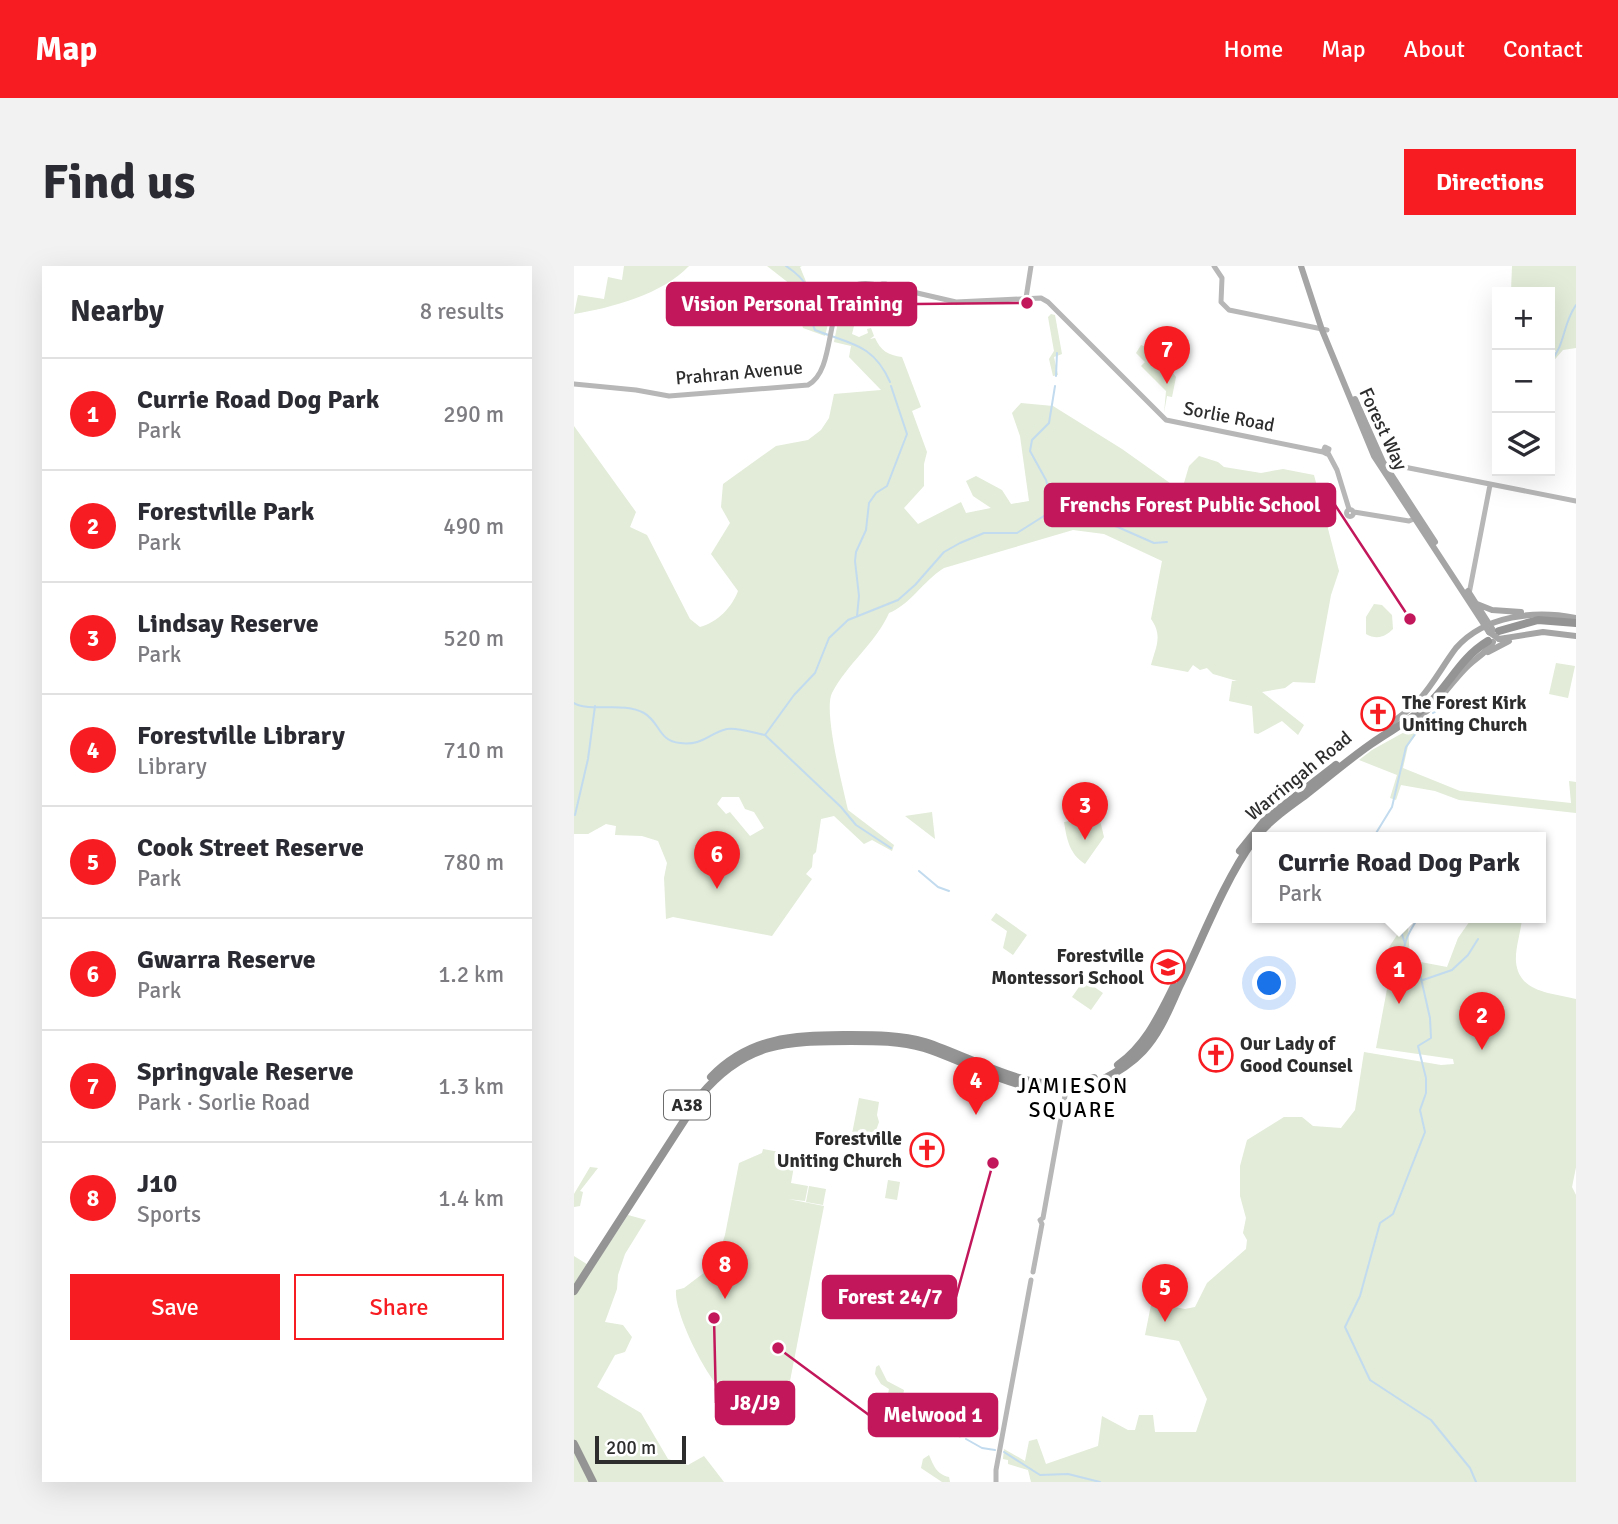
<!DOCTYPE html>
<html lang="en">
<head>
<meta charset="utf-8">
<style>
	:root { --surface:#fff; --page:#f2f2f3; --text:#2b2b33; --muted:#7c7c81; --line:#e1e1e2; --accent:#f71c21 }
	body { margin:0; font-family:Signika,sans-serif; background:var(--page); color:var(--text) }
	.controls { position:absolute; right:21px; top:21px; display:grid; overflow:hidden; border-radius:0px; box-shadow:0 7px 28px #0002 }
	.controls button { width:63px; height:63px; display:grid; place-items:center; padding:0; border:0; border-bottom:2px solid var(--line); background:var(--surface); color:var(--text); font:35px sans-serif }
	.scale { position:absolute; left:21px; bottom:18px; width:91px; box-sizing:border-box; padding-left:7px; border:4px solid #2d2d2d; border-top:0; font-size:19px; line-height:24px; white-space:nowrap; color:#2d2d2d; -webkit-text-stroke:5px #fff; paint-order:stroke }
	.you { position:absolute; left:696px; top:718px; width:24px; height:24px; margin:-18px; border:5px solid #fff; border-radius:50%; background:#1a73e8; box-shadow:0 0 0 10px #1a73e833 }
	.badge { display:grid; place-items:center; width:46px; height:46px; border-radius:50%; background:var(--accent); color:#fff; font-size:23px; font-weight:700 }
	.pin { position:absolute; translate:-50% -58px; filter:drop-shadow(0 2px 4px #0008) }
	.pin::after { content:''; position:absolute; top:37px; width:24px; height:21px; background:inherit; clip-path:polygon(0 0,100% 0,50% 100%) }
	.popup { position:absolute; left:678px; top:566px; width:294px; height:91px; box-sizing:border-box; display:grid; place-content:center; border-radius:0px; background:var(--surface); filter:drop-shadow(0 2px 5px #0005); font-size:23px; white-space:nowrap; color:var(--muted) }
	.popup b { font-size:26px; color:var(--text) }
	.popup::after { content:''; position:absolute; left:50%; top:100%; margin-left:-14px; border:14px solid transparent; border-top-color:var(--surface) }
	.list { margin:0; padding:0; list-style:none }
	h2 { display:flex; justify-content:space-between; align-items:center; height:91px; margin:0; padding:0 28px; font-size:30px }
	h2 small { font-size:23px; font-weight:400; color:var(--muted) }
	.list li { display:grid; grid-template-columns:46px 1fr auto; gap:21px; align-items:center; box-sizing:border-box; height:112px; padding:0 28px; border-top:2px solid var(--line) }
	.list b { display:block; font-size:26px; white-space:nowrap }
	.list p { margin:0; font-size:23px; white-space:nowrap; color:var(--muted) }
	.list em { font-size:23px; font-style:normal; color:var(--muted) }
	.actions { display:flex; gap:14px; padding:21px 28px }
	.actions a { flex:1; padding:16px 0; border:2px solid var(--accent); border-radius:0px; text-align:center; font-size:24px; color:var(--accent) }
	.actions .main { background:var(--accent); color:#fff }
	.icon { flex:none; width:38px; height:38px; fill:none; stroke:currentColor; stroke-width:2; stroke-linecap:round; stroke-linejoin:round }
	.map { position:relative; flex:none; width:1002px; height:1216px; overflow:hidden; border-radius:0px }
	header { display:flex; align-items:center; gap:42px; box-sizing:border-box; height:98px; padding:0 35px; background:var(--accent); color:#fff }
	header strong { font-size:33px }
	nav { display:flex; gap:38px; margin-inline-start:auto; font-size:24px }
	.intro { display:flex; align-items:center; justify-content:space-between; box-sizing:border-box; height:168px; padding:0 42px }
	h1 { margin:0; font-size:49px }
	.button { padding:18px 32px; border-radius:0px; background:var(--accent); color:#fff; font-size:24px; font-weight:700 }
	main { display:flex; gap:42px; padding:0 42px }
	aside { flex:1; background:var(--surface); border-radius:0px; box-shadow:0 7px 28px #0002 }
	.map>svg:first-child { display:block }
	.green { fill:#e2ecd8; fill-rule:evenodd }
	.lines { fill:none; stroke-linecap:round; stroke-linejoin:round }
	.stream { stroke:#c2dbee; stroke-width:2 }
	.secondary { stroke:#b7b7b7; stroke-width:5 }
	.primary { stroke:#a5a5a5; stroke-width:6 }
	.highway { stroke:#949494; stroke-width:8 }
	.primary-bridge { stroke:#a5a5a5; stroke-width:6 }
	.labels { text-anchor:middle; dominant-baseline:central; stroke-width:7; stroke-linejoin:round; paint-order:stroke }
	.shield { fill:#fff; stroke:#6c6c6c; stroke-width:2 }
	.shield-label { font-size:18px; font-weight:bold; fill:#2d2d2d }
	.street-label { font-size:19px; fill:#2d2d2d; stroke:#fff }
	.poi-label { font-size:19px; font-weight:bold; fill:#2d2d2d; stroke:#fff; text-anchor:start }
	.neighbourhood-label { font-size:21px; letter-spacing:2px; fill:#000; stroke:#fff }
	.leader { fill:none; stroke:#c2185b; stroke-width:2.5 }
	.callout-dot { fill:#c2185b; stroke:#fff; stroke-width:2.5 }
	.callout { fill:#c2185b; stroke:#c2185b; stroke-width:2.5 }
	.callout-label { font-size:21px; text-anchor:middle; font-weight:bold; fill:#fff }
</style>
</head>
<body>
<header>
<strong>Map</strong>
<nav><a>Home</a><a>Map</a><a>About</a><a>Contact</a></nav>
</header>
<div class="intro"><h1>Find us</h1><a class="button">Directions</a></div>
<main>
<aside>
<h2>Nearby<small>8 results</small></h2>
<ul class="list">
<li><span class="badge">1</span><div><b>Currie Road Dog Park</b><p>Park</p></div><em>290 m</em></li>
<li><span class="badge">2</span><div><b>Forestville Park</b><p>Park</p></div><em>490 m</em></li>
<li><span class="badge">3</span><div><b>Lindsay Reserve</b><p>Park</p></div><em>520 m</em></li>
<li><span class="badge">4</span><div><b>Forestville Library</b><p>Library</p></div><em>710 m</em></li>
<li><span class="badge">5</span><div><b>Cook Street Reserve</b><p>Park</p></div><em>780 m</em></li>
<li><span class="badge">6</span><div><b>Gwarra Reserve</b><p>Park</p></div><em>1.2 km</em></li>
<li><span class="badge">7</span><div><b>Springvale Reserve</b><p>Park · Sorlie Road</p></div><em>1.3 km</em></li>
<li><span class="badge">8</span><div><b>J10</b><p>Sports</p></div><em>1.4 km</em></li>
</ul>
<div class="actions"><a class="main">Save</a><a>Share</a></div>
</aside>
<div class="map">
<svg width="1002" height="1216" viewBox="0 0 1002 1216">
	<rect width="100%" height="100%" fill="#fff"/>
	<path class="green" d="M50,0H115C89,28 37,42 0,48L4,29L30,33L34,11L48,14Z
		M193,0H228L226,1L249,57L254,58L251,70L229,62L216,18Z
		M938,0H1002V82L989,84L976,99V92L982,85L976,83V26H937Z
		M477,48L481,49L488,88L480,91L484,109L479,110L475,93L480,85L474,51Z
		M264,56H281L278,68L285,71L294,67L293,63L297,62L300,70L296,73L301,72C307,85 314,89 328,91L347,141L338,145L353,186L350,198V220L330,242L344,258L387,236L392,247L417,242L399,230L392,215L402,210L428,224L437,238L455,235L446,170L438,147L447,137L479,140L548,183L610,227L616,220L610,217L615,200L625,190L644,196L650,201L687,207L709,203L740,209L765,305L757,329L741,417L719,416L711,422L688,426L730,459L724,469L708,455L684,468L680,467L678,440L655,435L658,415H663L639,408L633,402L626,404L619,399L614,406L577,399C582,380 589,370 577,353L588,295L530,268L499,264L370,302C349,315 337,338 315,347C301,378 273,398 258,427C249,444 269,522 274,544L320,579L318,585L298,574L290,578L260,550L247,553L242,586L239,589L238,601L232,608L238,613L198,670L99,651L92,653L90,612L93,597L84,575L68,570L41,569L42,560L32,558L14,568H0V160L62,246L56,261L73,269L116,353L126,361C144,356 158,341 164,325L137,288L156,257L147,241L149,218L202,180L234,174L247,164L255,152L260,128L307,124L275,91L277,80L260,76ZM148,531H165L171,543L180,546L190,562L176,570L156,546L152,548L143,538Z
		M567,79L582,85L602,111L598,131L593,130L590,147L592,125L567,100L571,96L562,87Z
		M800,338L808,339L818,349L819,363C811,371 803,374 792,368V351Z
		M982,397L1001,400L994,432L975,428Z
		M852,454L834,480L829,502L886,525L997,537L995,515L1002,516V547L885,534L861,525L827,519L822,534L816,532L823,509L785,494L798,484Z
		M358,546L361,573L331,550Z
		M525,550L530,571L511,598C496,588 493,575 490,556Z
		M422,647L453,669L439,689L429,682L433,665L417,654Z
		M820,652H828L830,659L834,660L836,694L873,701L884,672L898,652H948C947,666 941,682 942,696C945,727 978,727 1002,733V901L998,921L1002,929V1216H457L454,1204L434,1198V1194L429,1193L430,1183L451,1195L455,1175L463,1173L472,1198L524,1180L528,1150L554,1164H561L565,1149H579L581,1166H622L633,1133L605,1075L571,1069L577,1039L579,1037L611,1043L621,1041L633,1017L672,983L673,974L669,967L672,952L666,930V900L673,874L710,851H728L739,860L767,862L781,844L790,786L867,799L880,798L879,793L802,782L819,691L810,689L825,666Z
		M510,714L529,727L517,744L498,731Z
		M285,832L305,836L303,849L305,856L298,876L277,873Z
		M189,883L222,889L217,917L234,920L231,935L214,933L250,940L209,1151C189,1147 169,1143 153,1130C134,1115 100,1048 102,1024L110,1022L135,1003L143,993L151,969L165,897L188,887Z
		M16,901L24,902L6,925L9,926L6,940L0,941V928Z
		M314,914L326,916L323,934L311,932Z
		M235,920L252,923L249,939L232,936Z
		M54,949L72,954L51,988L44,1009L43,1023L31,1056L49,1059L58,1071L51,1086L41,1089L23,1121L67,1147L94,1193L114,1199L130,1190L150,1216H0V990L19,1002Z
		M305,1099L313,1115L330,1124L328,1134L314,1128L315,1123L307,1118L301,1108L302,1101Z
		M338,1131C346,1137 358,1149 368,1150C379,1151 382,1146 397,1149L398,1153L386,1172L336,1140Z
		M355,1189C360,1200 362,1208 375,1211L376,1216H368L347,1202L349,1193Z"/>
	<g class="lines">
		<path class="stream" d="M212,0C249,25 227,34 241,64C275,78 299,77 316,116
			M976,96C992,78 988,59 1002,39
			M482,110L483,87
			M480,242L472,214L456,185L458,174L475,157L481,120
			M283,350L285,330L281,295L282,286L292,264L295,237L302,227L313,220L333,168L317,120
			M0,437C18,447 48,435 70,447C86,456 84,475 106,477C129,480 135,467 153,463C164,461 179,467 191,469L220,429L241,407L255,372L274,354L324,334L341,319L370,286L386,277L410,267H443L481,243L530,255L580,277L593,276
			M859,447L866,443
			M191,469L267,541L282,559L317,582
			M1,549L14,493L21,440
			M799,572L818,541L832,481L849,457
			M345,605L364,621L375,625
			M823,652L831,678
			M844,652C836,665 825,680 833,696C836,701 842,704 846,708L856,752L857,772L844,780L852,812V827L846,844L851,866L819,948L806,957L786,1030L771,1061L796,1114L857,1154L896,1202L902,1216
			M849,714L878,704L894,689L904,673
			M339,1136L353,1145L357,1152L388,1170
			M392,1173L408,1182L421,1184
			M430,1186L466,1209L494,1208L526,1216"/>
		<path class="secondary" d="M640,0L648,12L647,36L655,44L753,64
			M308,18H312L313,22H308Z
			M313,20L382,36L467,32L474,36L592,154L749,186
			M452,32L457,0
			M0,118L62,124L95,130L234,119C270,100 241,0 307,20
			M751,181L755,183L753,188L749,186Z
			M754,187L763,204L775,243
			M812,204L825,200L1002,235
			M772.5 247a3.5 3.5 0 1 1 7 0a3.5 3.5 0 1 1-7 0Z
			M780,246L835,255L842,252
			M895,328L916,219
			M459,1006L468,958L466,954L469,952L492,824
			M422,1216V1204L457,1014"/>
		<path class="primary" d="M727,0L748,64L800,190L915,366
			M781,133L809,196L861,276
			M894,325L919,364
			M903,338L918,344L947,346
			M925,373L969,366L1002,370
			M914,386L935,375
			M831,460C862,443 869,426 891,403C900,393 913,387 919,376
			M811,462C822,453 835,445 844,435C859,419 869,399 882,382C911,349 961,344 1002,352"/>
		<path class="highway" d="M925,365L964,354L1002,357
			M666,585L691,554L762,499
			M544,799C572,779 585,750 600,720
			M137,811C178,769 222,770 276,769C302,769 327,769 351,776C407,794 459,833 520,812
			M0,1025L126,830C171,776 212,775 277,775C302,775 326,775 350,782C409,801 463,842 526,815C542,807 557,798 569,785C586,767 595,743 605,721C627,676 650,615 679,575C692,557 712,543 730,530C752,513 774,494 797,478C814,466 833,456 849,443C875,422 883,394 914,375
			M0,1178L19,1216"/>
		<path class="primary-bridge" d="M915,366L925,373"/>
	</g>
	<defs>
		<symbol id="church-ring" viewBox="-11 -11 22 22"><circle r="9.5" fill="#fff" stroke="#f71c21" stroke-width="1.5"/><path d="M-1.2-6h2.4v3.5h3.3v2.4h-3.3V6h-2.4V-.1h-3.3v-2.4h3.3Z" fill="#f71c21"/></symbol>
		<symbol id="school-ring" viewBox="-11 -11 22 22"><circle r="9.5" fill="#fff" stroke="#f71c21" stroke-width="1.5"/><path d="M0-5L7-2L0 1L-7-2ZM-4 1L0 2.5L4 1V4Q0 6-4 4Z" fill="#f71c21"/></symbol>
	</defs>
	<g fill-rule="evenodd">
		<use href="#church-ring" x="785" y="429" width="38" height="38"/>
		<use href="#school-ring" x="575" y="682" width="38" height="38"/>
		<use href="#church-ring" x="623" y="770" width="38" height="38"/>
		<use href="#church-ring" x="334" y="865" width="38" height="38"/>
	</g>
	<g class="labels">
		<rect class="shield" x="90" y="824.5" width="46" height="29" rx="5"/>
		<g class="shield-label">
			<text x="113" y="839">A38</text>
		</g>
		<g class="street-label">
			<text transform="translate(165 107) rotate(-5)">Prahran Avenue</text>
			<text transform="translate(655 151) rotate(11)">Sorlie Road</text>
			<text transform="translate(809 163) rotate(65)">Forest Way</text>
			<text transform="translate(725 510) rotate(-39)">Warringah Road</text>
		</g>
		<g class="poi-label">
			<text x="828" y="437">The Forest Kirk<tspan x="828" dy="22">Uniting Church</tspan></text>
			<text x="570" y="690" text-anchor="end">Forestville<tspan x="570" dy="22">Montessori School</tspan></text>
			<text x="666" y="778">Our Lady of<tspan x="666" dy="22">Good Counsel</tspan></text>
			<text x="328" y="873" text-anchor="end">Forestville<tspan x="328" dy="22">Uniting Church</tspan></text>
		</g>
		<g class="neighbourhood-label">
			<text x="499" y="820">JAMIESON<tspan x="499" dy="24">SQUARE</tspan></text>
		</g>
	</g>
	<path class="leader" d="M453 37L342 38M836 353L761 239M419 897L382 1031M140 1052L142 1137M204 1082L295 1149"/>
	<g class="callout-dot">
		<circle cx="453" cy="37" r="7"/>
		<circle cx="836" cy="353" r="7"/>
		<circle cx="419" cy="897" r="7"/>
		<circle cx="140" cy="1052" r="7"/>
		<circle cx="204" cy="1082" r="7"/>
	</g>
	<g class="callout">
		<rect x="93" y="17" width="249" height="42" rx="7"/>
		<rect x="471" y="218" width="290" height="42" rx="7"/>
		<rect x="249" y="1010" width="133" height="42" rx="7"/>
		<rect x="142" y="1116" width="78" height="42" rx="7"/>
		<rect x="295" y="1128" width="128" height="42" rx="7"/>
	</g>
	<g class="callout-label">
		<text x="218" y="45">Vision Personal Training</text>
		<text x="616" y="246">Frenchs Forest Public School</text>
		<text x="316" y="1038">Forest 24/7</text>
		<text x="181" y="1144">J8/J9</text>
		<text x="359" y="1156">Melwood 1</text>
	</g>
</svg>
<div class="controls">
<button>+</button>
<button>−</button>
<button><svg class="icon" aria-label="layers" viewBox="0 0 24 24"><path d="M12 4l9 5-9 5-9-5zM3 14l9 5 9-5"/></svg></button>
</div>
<div class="scale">200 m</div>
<div class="you"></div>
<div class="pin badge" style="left:825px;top:738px">1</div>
<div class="popup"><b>Currie Road Dog Park</b>Park</div>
<div class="pin badge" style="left:908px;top:784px">2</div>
<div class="pin badge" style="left:511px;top:574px">3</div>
<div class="pin badge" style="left:402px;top:849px">4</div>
<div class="pin badge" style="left:591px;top:1056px">5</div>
<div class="pin badge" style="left:143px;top:623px">6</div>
<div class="pin badge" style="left:593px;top:118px">7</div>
<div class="pin badge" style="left:151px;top:1033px">8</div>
</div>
</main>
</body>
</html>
